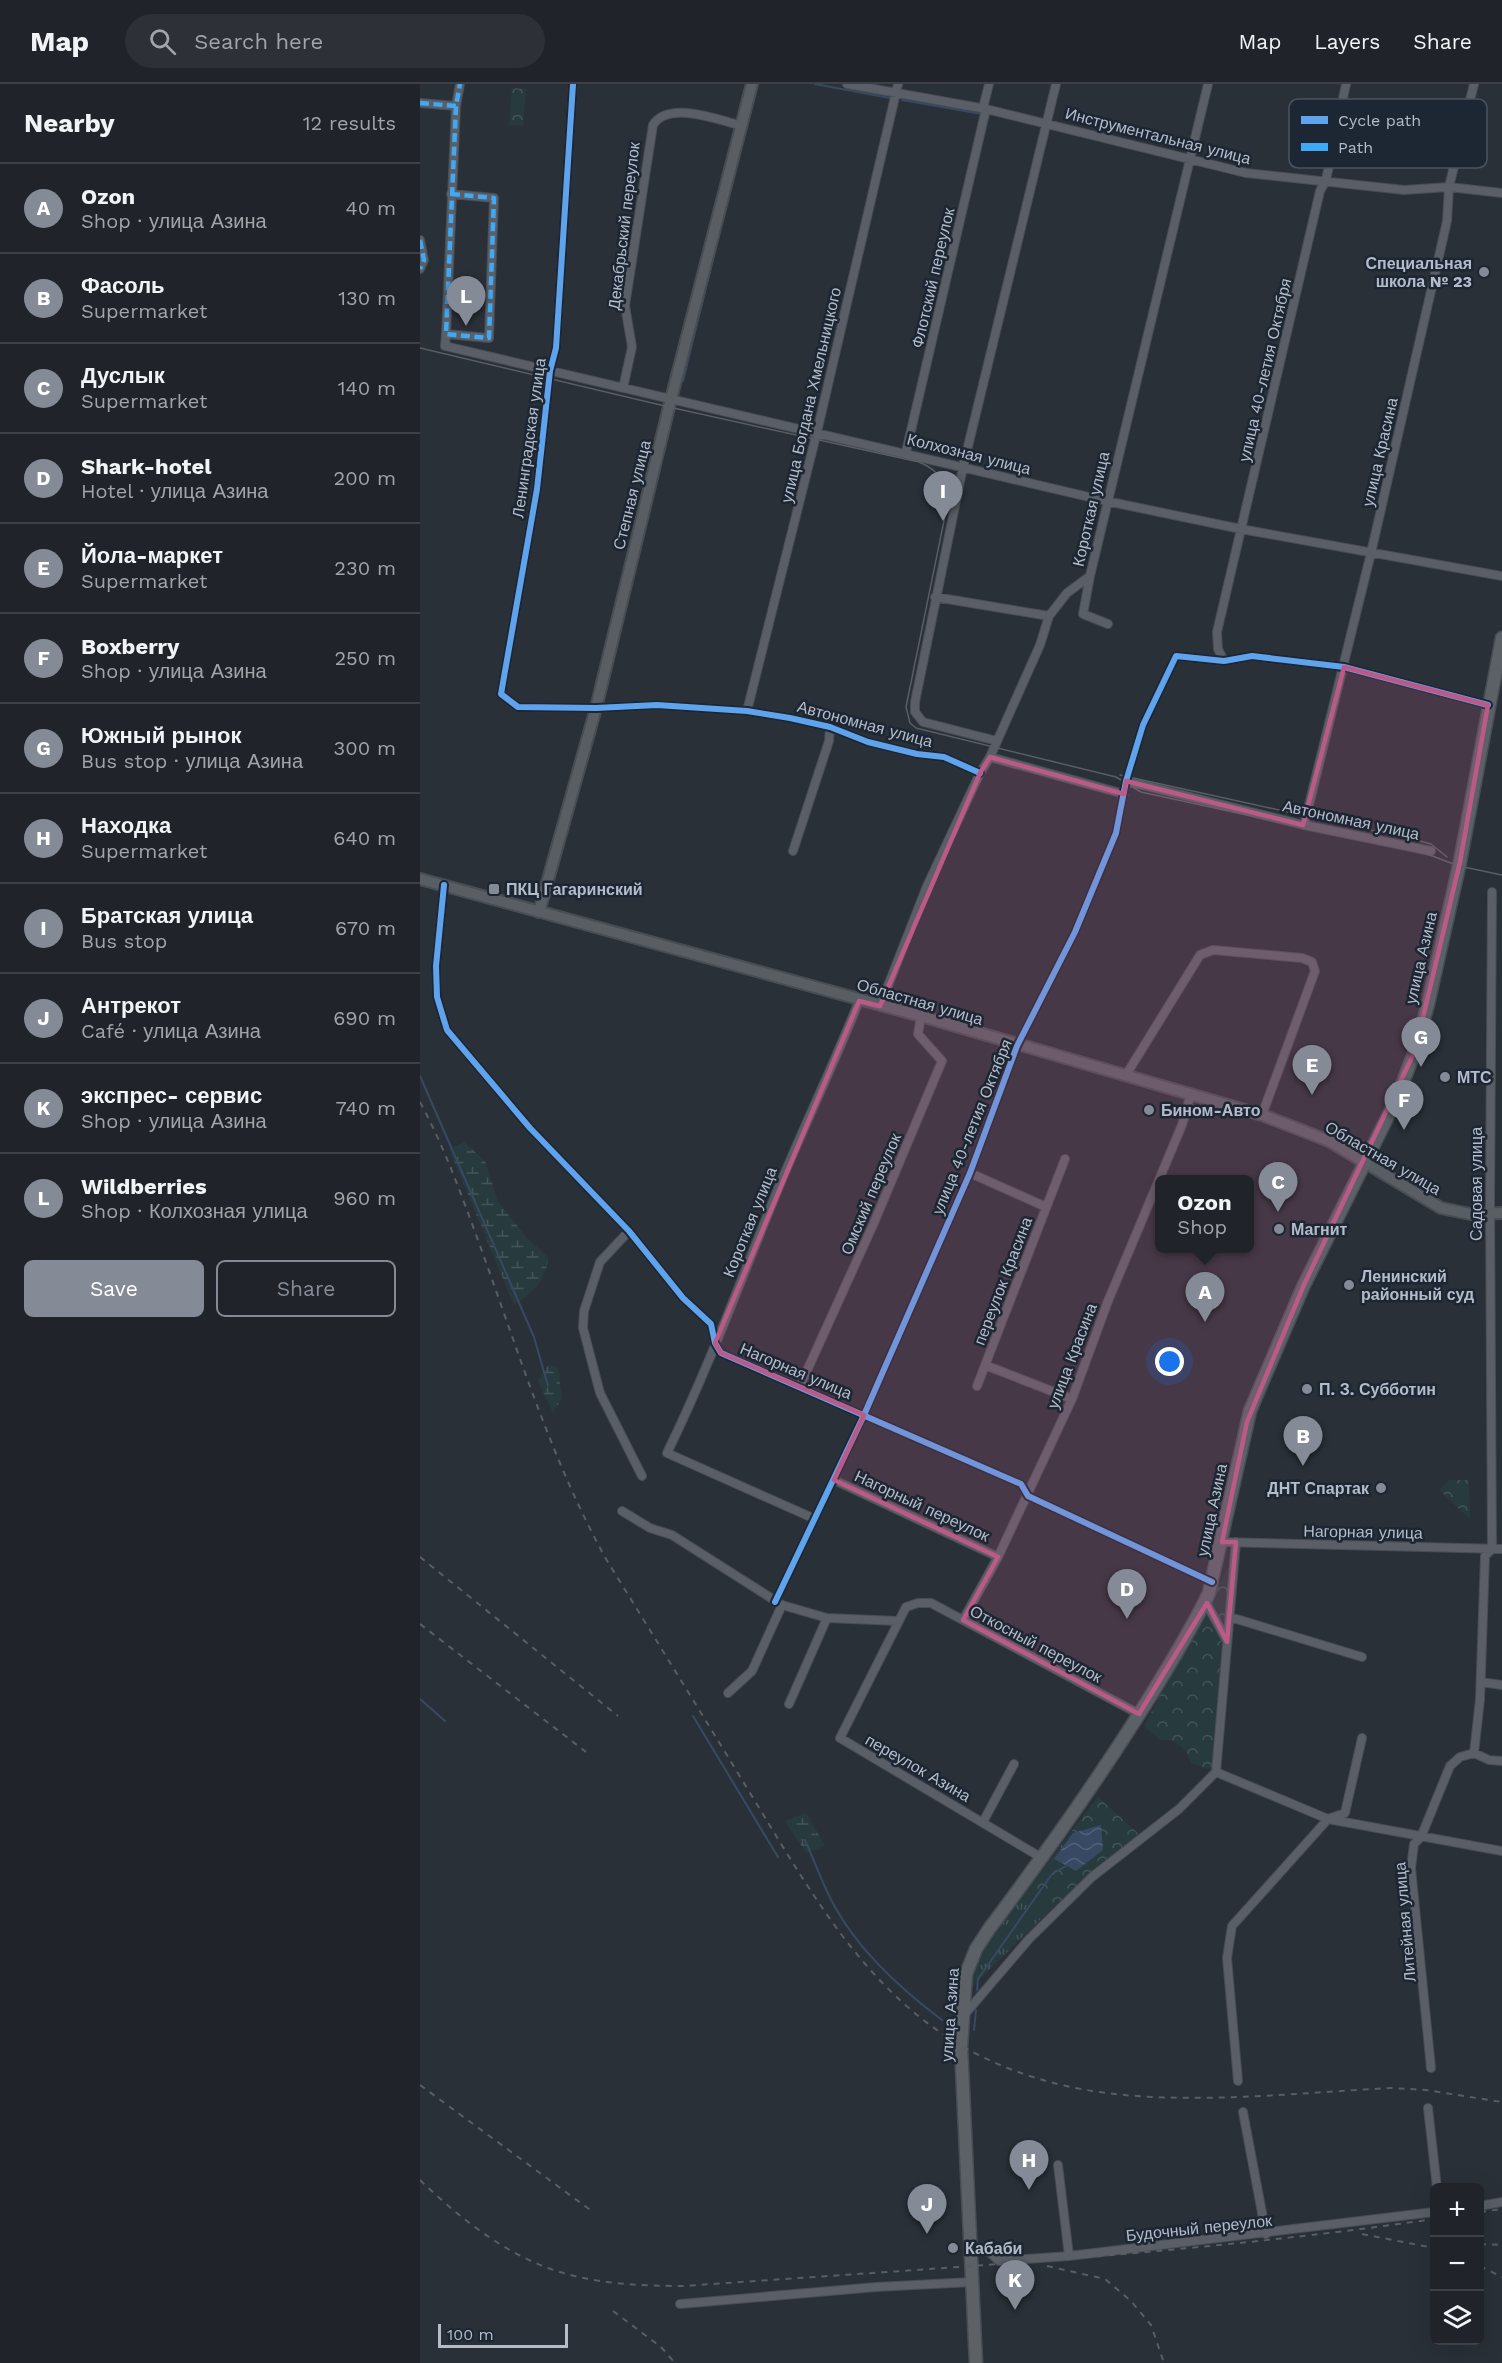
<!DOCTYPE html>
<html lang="en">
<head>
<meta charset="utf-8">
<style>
	:root { --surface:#20242a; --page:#2d3036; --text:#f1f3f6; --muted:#a2a4a8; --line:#3d4147; --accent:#848b96 }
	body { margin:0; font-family:"Work Sans",sans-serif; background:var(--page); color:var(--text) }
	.controls { position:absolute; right:18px; bottom:18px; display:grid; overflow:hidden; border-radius:9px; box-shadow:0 6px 24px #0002 }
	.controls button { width:54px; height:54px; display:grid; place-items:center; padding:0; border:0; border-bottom:2px solid var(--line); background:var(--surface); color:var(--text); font:30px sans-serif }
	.scale { position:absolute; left:18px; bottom:15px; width:130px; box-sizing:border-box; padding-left:6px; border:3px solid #b4bcc9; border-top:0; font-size:16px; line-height:21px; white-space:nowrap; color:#b4bcc9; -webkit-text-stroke:4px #1d2633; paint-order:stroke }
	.you { position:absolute; left:750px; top:1278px; width:21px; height:21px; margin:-15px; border:4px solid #fff; border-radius:50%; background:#1a73e8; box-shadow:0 0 0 9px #1a73e833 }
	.badge { display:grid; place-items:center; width:39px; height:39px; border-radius:50%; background:var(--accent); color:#fff; font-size:20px; font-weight:700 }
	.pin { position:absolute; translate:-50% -50px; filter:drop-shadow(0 2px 3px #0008) }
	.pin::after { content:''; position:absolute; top:32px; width:21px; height:18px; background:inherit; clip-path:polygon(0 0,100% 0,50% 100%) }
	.popup { position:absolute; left:735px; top:1091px; width:99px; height:78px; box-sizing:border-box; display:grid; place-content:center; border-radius:9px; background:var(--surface); filter:drop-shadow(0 2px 4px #0005); font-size:20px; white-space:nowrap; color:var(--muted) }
	.popup b { font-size:22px; color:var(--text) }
	.popup::after { content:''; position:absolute; left:50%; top:100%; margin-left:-12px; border:12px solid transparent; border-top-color:var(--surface) }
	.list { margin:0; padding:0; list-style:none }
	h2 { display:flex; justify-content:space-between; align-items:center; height:78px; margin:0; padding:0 24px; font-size:26px }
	h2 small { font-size:20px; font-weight:400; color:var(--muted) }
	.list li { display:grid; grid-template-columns:39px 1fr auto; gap:18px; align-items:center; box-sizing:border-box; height:90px; padding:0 24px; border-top:2px solid var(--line) }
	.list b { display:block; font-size:22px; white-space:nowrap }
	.list p { margin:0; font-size:20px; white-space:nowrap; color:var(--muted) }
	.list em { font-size:20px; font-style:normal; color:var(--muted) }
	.actions { display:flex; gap:12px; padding:18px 24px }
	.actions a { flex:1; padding:14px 0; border:2px solid var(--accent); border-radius:9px; text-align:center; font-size:21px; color:var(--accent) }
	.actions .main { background:var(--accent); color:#fff }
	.icon { flex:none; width:33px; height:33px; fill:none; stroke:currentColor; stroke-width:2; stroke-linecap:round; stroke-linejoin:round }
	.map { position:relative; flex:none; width:1082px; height:2279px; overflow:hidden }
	header { display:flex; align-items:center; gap:36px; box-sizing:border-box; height:84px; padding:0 30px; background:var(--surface); border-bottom:2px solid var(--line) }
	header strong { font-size:28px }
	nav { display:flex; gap:33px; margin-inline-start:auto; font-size:21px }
	.search { width:420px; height:54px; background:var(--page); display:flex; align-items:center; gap:15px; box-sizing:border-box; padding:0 21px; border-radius:33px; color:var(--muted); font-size:22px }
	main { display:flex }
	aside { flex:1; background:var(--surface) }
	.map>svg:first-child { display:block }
	.grass { fill:url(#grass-tufts) }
	.forest { fill:url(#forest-crowns) }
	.wetland { fill:url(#wetland-marsh) }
	.water { fill:url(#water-waves) }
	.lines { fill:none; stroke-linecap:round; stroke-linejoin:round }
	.stream { stroke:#384963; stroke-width:2 }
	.street-casing { stroke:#484c53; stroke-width:10 }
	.secondary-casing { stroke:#484c53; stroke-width:14 }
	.primary-casing { stroke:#484c55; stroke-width:15 }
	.street { stroke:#5a5e66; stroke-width:8 }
	.secondary { stroke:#595d64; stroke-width:10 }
	.primary { stroke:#5c6168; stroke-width:12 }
	.tram { stroke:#595d64; stroke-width:1.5 }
	.rail { stroke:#595d64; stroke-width:2; stroke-dasharray:6 6; stroke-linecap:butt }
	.quiet { stroke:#3fa9f5; stroke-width:4.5; stroke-dasharray:9 4.5; stroke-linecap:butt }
	.cycleway-casing { stroke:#1d2633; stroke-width:10 }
	.cycleway { stroke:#60a3ed; stroke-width:6 }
	.marked { fill:#bc5a87; fill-opacity:0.2; stroke:#bc5a87; stroke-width:4.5; stroke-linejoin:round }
	.poi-dot { fill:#848b96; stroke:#1d2633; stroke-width:2 }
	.labels { text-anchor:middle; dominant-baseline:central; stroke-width:5; stroke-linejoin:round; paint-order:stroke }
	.street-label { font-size:16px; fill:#b4bcc9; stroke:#1d2633 }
	.poi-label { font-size:16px; font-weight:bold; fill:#b4bcc9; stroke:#1d2633; text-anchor:start }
	.key { fill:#1d2633; stroke:#4a5360; stroke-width:1.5 }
	.key-label { font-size:16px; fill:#b4bcc9 }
</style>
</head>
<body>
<header>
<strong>Map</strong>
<div class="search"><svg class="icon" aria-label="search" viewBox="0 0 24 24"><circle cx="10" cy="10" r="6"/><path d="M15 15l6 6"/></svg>Search here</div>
<nav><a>Map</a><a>Layers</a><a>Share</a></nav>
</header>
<main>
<aside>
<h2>Nearby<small>12 results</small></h2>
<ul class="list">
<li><span class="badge">A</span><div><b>Ozon</b><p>Shop · улица Азина</p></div><em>40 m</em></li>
<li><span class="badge">B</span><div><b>Фасоль</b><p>Supermarket</p></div><em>130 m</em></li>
<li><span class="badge">C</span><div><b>Дуслык</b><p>Supermarket</p></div><em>140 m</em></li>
<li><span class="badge">D</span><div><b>Shark-hotel</b><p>Hotel · улица Азина</p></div><em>200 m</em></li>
<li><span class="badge">E</span><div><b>Йола-маркет</b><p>Supermarket</p></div><em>230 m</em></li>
<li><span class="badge">F</span><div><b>Boxberry</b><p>Shop · улица Азина</p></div><em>250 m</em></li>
<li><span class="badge">G</span><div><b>Южный рынок</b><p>Bus stop · улица Азина</p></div><em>300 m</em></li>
<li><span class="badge">H</span><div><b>Находка</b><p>Supermarket</p></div><em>640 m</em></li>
<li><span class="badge">I</span><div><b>Братская улица</b><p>Bus stop</p></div><em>670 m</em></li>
<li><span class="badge">J</span><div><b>Антрекот</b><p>Café · улица Азина</p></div><em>690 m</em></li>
<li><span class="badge">K</span><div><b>экспрес- сервис</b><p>Shop · улица Азина</p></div><em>740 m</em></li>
<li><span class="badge">L</span><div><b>Wildberries</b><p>Shop · Колхозная улица</p></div><em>960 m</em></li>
</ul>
<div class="actions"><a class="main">Save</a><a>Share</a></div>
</aside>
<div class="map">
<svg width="1082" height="2279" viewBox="0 0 1082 2279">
	<defs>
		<pattern id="grass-tufts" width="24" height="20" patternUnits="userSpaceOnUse" patternTransform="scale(1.5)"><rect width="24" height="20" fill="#273a3e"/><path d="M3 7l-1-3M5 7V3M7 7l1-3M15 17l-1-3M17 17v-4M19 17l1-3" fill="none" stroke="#445559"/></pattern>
		<pattern id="forest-crowns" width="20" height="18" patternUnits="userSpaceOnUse" patternTransform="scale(1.5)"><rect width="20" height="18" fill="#273a3e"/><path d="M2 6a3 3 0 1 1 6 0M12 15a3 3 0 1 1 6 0" fill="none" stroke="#445559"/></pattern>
		<pattern id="wetland-marsh" width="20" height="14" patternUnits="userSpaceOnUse" patternTransform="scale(1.5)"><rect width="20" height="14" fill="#273a3e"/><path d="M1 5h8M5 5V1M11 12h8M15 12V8" fill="none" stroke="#445559"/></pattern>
		<pattern id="water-waves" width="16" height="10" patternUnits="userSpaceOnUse" patternTransform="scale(1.5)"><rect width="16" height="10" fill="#384963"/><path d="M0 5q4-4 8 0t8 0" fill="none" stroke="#526178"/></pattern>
	</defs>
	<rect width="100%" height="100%" fill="#2a3038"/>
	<path class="grass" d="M609,1803L631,1825L551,1904C555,1863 585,1834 609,1803Z"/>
	<path class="forest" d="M92,4L106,5L103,42L89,41Z
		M1029,1396H1049L1050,1435L1019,1406Z
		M812,1476L795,1687L771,1679C766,1663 757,1655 740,1656L724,1642Z
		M678,1713L720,1751L631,1825L609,1803Z"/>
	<path class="wetland" d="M44,1058L65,1077L78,1117L106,1153L128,1173C127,1196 112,1210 94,1221L29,1065Z
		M128,1281L138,1283L142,1314L133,1329L118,1297Z
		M386,1729L405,1762L386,1769L365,1737Z"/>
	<path class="water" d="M681,1741L683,1766L656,1787L634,1775L653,1749Z"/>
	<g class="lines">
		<path class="stream" d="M395,0L470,14
			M482,16L562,30
			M298,151L331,26
			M263,297L296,163
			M0,992L114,1253L128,1302
			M0,1615L25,1637
			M273,1632L358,1773
			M385,1756C395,1778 403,1802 415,1823C440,1868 482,1906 522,1936
			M557,1906L558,1895L632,1790L646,1782
			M554,1946L556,1926"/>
		<defs>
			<path id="street" d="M153,0L136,264L130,287L117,405L81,610L98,623L176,624L237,621L327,627L370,634L410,643L448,658L497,670L524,673L560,689
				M427,0L566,25L826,89L984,106L1029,103L1082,109
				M0,19L36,22L40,0
				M563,24L569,0
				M31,110L74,114L69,254L26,250L36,22
				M0,156L4,176L0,185
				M26,250L25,262L686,417L821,445L1082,492
				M203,304L212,263L205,222L233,41C248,16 299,36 322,42
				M486,368L566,25
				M670,492L663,530L688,540
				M515,513L629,532
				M804,577L798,565L797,548L900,107L906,96L926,0
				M327,627L397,348L478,0
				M577,657L503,638L495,628V618L543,383L636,0
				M570,673L704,710
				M706,697L884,741L1011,767
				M884,741L951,469L1027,137L1029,103L1054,0
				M373,767L409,657L410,643
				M24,801L16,882L17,913L27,946L110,1044L209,1147L263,1214L291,1240L295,1259L301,1269L601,1400L608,1412L792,1498
				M1072,808L1070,1121L1072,1465
				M460,922L507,802L560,689L570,673L620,561L629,532L647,509L670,492L788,0
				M706,991L780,871L793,866L882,874L892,878L895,887L842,1031
				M550,1089L626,1123
				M209,1147L180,1178L164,1227L163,1244L180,1309L222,1392
				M565,1281L652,1315
				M380,1302L453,1141L522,977L498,950L501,932
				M557,1302L645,1075
				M414,1396L578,1473
				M202,1427L230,1444L252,1451L362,1521L407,1534L478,1537
				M395,1435L247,1369C289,1283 322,1193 358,1105C384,1042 414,980 439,917
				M802,1458L1082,1465
				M785,1517L807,1557
				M355,1518L444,1331L550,1089L597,962L655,848L696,749L706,697L723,641L756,572L804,577L832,572L924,583L1068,621
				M810,1533L942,1573
				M543,1536L578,1473L652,1315L688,1217L762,1041L771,1010
				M1061,1598L1082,1601
				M308,1609L332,1587L362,1521
				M369,1620L407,1534
				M1054,1669L1069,1676L1082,1677
				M796,1688L908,1735L1082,1767
				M563,1738L594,1680
				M622,1774L420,1654L486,1523L498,1519H511L719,1630
				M545,1930L609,1855L672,1793L759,1725L796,1688L816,1458
				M1011,1984L991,1784L994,1760L1001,1753L1030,1682L1040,1673L1054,1669L1060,1615L1065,1472L1072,1465
				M818,1997L807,1874L812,1842L908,1735L925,1729L942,1654
				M1008,2024L1017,2104
				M823,2028L846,2150
				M638,2081L649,2172
				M1060,2122L1082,2118
				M550,2168L567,2166L579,2177L649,2172L1014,2128
				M260,2220L456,2203L552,2198"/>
			<path id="secondary" d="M0,795L501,932L842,1031L909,1057L1021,1124L1050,1130L1082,1129
				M119,828L176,624L249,323L332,0"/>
			<path id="primary" d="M556,2279L541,1963L546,1890L556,1865L569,1845C627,1768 682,1690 733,1608C753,1575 773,1543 789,1509L830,1327L883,1203L976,1016L995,967L1008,920L1040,778L1082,554"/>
		</defs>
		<use href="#street" class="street-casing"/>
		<use href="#secondary" class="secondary-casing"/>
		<use href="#primary" class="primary-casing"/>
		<use href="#street" class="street"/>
		<use href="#secondary" class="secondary"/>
		<use href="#primary" class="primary"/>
		<path class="tram" d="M0,264L249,323L499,378C521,387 526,399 527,422L486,623L490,639L496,644L696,693L721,708L1007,770L1039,782L1082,791
			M700,691L1000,757L1011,760L1027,773"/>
		<path class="rail" d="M0,1018C26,1066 44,1118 63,1170C100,1273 133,1379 186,1475C233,1551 280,1627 327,1704C412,1843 477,1966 651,2003C748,2024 871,2009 971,2004L1006,2006L1082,2018
			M0,1473L198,1632
			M0,1540L166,1668
			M0,2001L173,2128
			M0,2096C35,2130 81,2167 128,2184C172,2200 218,2202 264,2202C515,2184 766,2171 1014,2135
			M1060,2128L1082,2125
			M942,2150L1014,2164
			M1060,2160L1082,2161
			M627,2182L685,2195L711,2217L731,2241L744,2279
			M1060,2182L1082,2193
			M193,2227L241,2263L255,2279"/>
		<path class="quiet" d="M0,19L36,22L40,0
			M31,110L74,114L69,254L26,250L36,22
			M0,156L4,176L0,185"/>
		<defs>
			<path id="cycleway" d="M153,0L136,264L130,287L117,405L81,610L98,623L176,624L237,621L327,627L370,634L410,643L448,658L497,670L524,673L560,689
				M24,801L16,882L17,913L27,946L110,1044L209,1147L263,1214L291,1240L295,1259L301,1269L601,1400L608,1412L792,1498
				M355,1518L444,1331L550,1089L597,962L655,848L696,749L706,697L723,641L756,572L804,577L832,572L924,583L1068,621"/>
		</defs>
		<use href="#cycleway" class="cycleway-casing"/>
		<use href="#cycleway" class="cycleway"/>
	</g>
	<path class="marked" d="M924,583L1068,621L1040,778L995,967L883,1203L827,1338L802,1458H816L807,1558L787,1519L719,1630L543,1536L578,1473L414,1396L444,1331L301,1269L295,1259L439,917L460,922L560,689L570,673L704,710L706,697L883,741Z"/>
	<g class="poi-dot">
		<circle cx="1064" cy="188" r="6"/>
		<rect x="68" y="799" width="12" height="12" rx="3"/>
		<circle cx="1025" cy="993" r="6"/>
		<circle cx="729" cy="1026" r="6"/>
		<circle cx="859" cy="1145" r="6"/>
		<circle cx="929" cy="1201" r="6"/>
		<circle cx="887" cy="1305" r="6"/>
		<circle cx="961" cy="1404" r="6"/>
		<circle cx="533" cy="2164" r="6"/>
	</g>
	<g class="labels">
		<g class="street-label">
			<text transform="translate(738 52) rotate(14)">Инструментальная улица</text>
			<text transform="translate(204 142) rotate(-83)">Декабрьский переулок</text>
			<text transform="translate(513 194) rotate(-77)">Флотский переулок</text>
			<text transform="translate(845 286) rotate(-77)">улица 40-летия Октября</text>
			<text transform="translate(391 311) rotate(-77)">улица Богдана Хмельницкого</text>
			<text transform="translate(109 354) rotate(-82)">Ленинградская улица</text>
			<text transform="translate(960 368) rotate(-77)">улица Красина</text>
			<text transform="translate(549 370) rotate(14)">Колхозная улица</text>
			<text transform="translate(212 411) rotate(-76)">Степная улица</text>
			<text transform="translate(671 425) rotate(-77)">Короткая улица</text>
			<text transform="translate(445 640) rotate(15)">Автономная улица</text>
			<text transform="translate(931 736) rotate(12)">Автономная улица</text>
			<text transform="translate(1001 874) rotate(-77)">улица Азина</text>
			<text transform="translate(500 918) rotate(16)">Областная улица</text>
			<text transform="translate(552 1043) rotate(-68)">улица 40-летия Октября</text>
			<text transform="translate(963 1074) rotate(30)">Областная улица</text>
			<text transform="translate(1056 1100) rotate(-90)">Садовая улица</text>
			<text transform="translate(451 1110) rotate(-67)">Омский переулок</text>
			<text transform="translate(330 1138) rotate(-68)">Короткая улица</text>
			<text transform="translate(583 1197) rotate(-69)">переулок Красина</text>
			<text transform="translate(652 1272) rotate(-69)">улица Красина</text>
			<text transform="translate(376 1287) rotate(23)">Нагорная улица</text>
			<text transform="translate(502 1422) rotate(25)">Нагорный переулок</text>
			<text transform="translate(792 1426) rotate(-78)">улица Азина</text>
			<text transform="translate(943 1448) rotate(1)">Нагорная улица</text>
			<text transform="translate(616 1560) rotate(28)">Откосный переулок</text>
			<text transform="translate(498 1684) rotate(30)">переулок Азина</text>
			<text transform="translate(985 1838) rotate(-95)">Литейная улица</text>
			<text transform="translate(530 1931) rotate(-86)">улица Азина</text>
			<text transform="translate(779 2144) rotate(-6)">Будочный переулок</text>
		</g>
		<g class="poi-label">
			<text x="1052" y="179" text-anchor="end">Специальная<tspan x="1052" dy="18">школа № 23</tspan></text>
			<text x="86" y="805">ПКЦ Гагаринский</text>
			<text x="1037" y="993">МТС</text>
			<text x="741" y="1026">Бином-Авто</text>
			<text x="871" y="1145">Магнит</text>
			<text x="941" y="1192">Ленинский<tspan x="941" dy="18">районный суд</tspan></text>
			<text x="899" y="1305">П. З. Субботин</text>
			<text x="949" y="1404" text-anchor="end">ДНТ Спартак</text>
			<text x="545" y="2164">Кабаби</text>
		</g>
	</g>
	<rect x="869" y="15" width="198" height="69" rx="9" class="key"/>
	<rect x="881" y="32" width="27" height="8" fill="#60a3ed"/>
	<rect x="881" y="59" width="27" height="8" fill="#3fa9f5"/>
	<g class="key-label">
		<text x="918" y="42">Cycle path</text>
		<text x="918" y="69">Path</text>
	</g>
</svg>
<div class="controls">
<button>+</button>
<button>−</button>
<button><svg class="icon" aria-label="layers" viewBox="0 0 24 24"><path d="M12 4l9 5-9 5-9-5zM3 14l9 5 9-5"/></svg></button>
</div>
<div class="scale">100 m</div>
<div class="you"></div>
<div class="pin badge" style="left:785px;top:1238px">A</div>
<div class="popup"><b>Ozon</b>Shop</div>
<div class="pin badge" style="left:883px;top:1382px">B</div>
<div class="pin badge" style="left:858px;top:1128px">C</div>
<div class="pin badge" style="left:707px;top:1535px">D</div>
<div class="pin badge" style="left:892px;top:1011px">E</div>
<div class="pin badge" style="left:984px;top:1046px">F</div>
<div class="pin badge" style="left:1001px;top:983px">G</div>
<div class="pin badge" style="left:609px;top:2106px">H</div>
<div class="pin badge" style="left:523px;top:437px">I</div>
<div class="pin badge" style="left:507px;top:2150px">J</div>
<div class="pin badge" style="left:595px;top:2226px">K</div>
<div class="pin badge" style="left:46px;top:242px">L</div>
</div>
</main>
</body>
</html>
